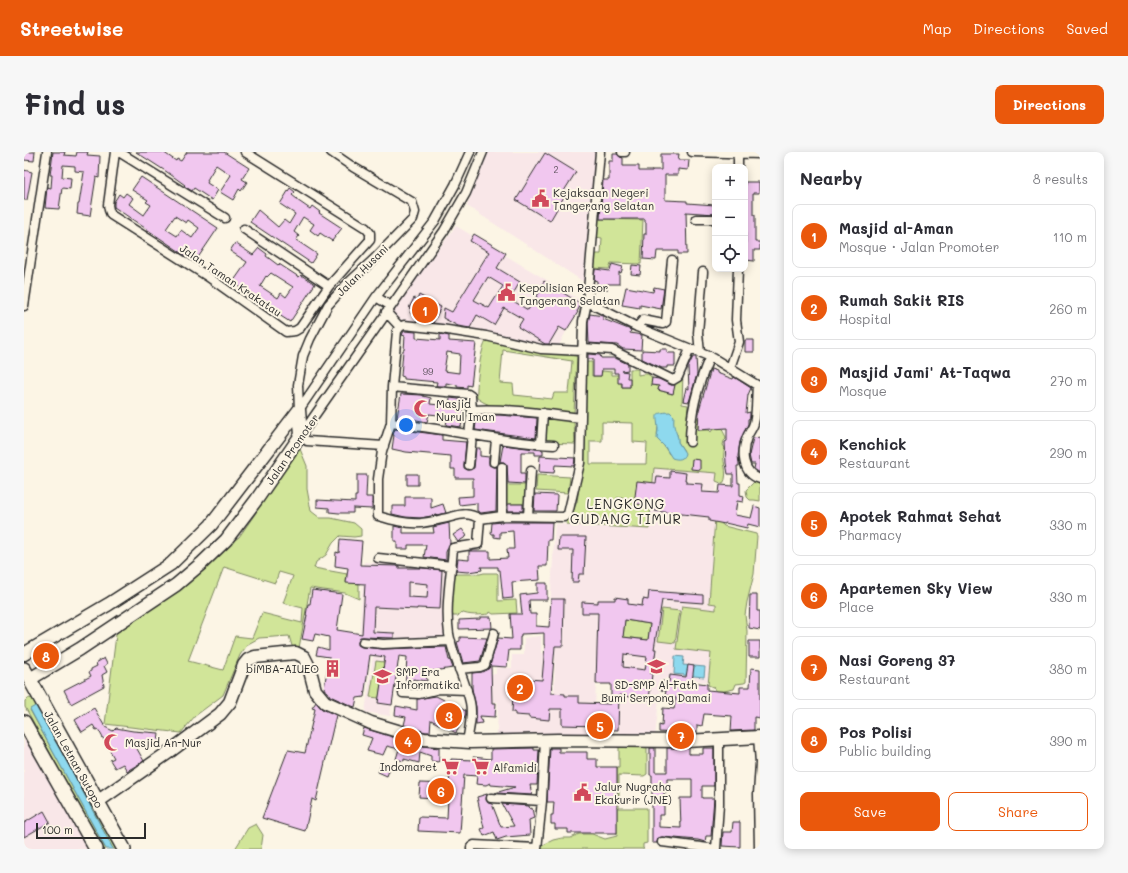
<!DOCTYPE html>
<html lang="en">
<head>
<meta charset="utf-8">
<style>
	:root { --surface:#fff; --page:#f7f7f7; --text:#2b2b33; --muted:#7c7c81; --line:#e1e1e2; --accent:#ea580c }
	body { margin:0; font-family:Mali,sans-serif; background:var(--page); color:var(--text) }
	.controls { position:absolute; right:12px; top:12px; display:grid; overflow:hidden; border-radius:8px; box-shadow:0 2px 10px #0003 }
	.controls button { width:36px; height:36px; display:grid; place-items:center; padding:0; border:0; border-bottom:1px solid var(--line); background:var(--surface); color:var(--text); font:20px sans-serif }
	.scale { position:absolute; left:12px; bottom:10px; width:110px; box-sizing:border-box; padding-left:4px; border:2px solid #2b2b2b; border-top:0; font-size:11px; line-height:14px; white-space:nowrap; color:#2b2b2b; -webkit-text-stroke:3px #fcf5e5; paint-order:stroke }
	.you { position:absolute; left:382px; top:273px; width:14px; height:14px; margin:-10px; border:3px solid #fff; border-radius:50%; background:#1a73e8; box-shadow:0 0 0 6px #1a73e833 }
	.badge { display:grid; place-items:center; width:26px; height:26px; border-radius:50%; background:var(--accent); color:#fff; font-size:13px; font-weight:700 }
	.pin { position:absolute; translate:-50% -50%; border:2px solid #fff; box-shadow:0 1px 4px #0006 }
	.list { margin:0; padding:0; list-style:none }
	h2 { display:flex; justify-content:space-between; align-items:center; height:52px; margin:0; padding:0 16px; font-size:17px }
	h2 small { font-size:13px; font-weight:400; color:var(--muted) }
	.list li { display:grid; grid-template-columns:26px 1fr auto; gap:12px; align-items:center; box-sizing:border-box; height:64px; margin:0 8px 8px; padding:0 8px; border:1px solid var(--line); border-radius:8px }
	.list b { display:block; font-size:15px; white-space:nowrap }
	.list p { margin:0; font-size:13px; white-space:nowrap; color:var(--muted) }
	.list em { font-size:13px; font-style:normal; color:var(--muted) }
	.actions { display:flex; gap:8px; padding:12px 16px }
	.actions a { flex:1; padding:9px 0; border:1px solid var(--accent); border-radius:8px; text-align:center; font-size:14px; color:var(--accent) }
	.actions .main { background:var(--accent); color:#fff }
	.icon { flex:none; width:22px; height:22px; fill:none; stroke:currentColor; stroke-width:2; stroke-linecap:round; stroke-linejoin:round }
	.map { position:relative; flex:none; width:736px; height:697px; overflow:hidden; border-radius:8px }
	header { display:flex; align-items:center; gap:24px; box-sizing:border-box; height:56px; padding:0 20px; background:var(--accent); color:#fff }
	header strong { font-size:19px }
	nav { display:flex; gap:22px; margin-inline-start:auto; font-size:14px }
	.intro { display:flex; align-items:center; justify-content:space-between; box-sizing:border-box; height:96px; padding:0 24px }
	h1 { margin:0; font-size:28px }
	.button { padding:10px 18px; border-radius:8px; background:var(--accent); color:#fff; font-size:14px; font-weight:700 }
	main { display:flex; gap:24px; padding:0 24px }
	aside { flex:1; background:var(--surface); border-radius:8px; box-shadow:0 2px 10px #0003 }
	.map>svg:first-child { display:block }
	.built { fill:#f9e7e8 }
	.green { fill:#d1e599; stroke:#7e8862; fill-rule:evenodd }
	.water { fill:#8ed9ee; stroke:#6693a0 }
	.building { fill:#f1c7ef; stroke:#2b2b2b; fill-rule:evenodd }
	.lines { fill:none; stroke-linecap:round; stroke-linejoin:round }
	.street-casing { stroke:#2b2b2b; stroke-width:11 }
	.secondary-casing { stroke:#2b2b2b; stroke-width:15 }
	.primary-casing { stroke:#2b2b2b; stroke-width:16 }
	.street { stroke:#fcf5e5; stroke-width:8 }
	.secondary { stroke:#fcf5e5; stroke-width:12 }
	.primary { stroke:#fcf5e5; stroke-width:13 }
	.labels { text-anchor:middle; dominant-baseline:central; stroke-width:4; stroke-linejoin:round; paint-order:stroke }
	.number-label { font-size:9px; fill:#5c525c }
	.poi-label { font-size:11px; fill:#2b2b2b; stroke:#fcf5e5; text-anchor:start }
	.street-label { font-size:11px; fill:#2b2b2b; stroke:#fcf5e5 }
	.quarter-label { font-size:13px; letter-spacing:1px; fill:#2b2b2b; stroke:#fcf5e5 }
</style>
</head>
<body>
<header>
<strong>Streetwise</strong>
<nav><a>Map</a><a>Directions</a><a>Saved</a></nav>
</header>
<div class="intro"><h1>Find us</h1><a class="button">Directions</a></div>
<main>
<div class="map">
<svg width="736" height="697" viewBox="0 0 736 697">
	<rect width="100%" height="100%" fill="#fcf5e5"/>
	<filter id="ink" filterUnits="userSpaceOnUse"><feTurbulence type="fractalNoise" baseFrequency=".025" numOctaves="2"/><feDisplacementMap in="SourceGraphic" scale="8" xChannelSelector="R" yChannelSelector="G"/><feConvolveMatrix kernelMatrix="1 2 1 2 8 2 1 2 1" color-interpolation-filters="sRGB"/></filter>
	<g filter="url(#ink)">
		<path class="built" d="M463,0H573L560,130L443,54Z
			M432,74L558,149L534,195L381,170L366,161Z
			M630,316L693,321L685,451L692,452L684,530L643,526L637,528L631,585H594L596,524L581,448H575L570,585H473L474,550H464L463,522H472V515L488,516V503H500V486L517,484V501H530L526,556L530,557L531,494L520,493L521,474H525L531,372L625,377Z
			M340,410L424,416L421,488L376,494L366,564L341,560L351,490H335Z
			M0,584L26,628L64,697H0Z"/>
		<path class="green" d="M572,67L619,68L617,112L587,111L585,117L568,116L570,102H577L578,86L571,85Z
			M463,188L469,189L472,191L513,200L553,204L550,261L468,254L459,250L453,246C452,235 456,196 463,188ZM479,198L548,209L545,241H530L528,247L490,243L489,232L476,231Z
			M561,210H568V224H577L578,219L588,220V223H595L598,235H606V217H614V223C620,222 624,220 628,226L627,233L635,234L634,238L648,242L651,231L659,222L658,252L664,253L663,264L674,266V278H685L687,280L689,277L698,276C699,281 702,283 702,287L700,289L699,293L701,296C696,308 706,320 699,332L692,329L693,321L630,316L625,377L542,372L553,350L561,293ZM578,270L609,271V290L623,291L622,312H566V289H578ZM634,275L650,280L653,282L654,290L660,299L645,302L633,283Z
			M522,264L550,269L551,292L520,291Z
			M276,297L283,314V337L287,359L296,366H307L330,371L337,377V384L330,385L316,384L309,391L302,403L292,410L290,416L323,422L322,430L335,432V447L321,441L286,436L275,496L269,497L265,484L235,486L224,492L216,503L199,543L171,564L157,581L81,572L93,475L215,385L231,362L248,333ZM200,415L251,431L255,420L269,424L259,451L279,456L278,471L238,461L228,486L211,484L199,518L164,509Z
			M513,323L546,325L544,341L512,339Z
			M730,330H736V349L730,348H726L723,345L722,338Z
			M480,333H504L502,352H481Z
			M691,366L700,374L732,382L733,384L730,422L723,450L721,463L723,479L722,530L720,531L712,532L710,537L700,539H692L689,535L684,533L687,501L652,497L658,454L692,458V452L685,451Z
			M460,421H473L474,422V449L492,448L493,461L469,462L466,460L465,462C456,463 445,464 437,460L434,464H429L427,457L430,422H456Z
			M638,457L656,459L651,491L634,489Z
			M601,468L626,472L624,488L599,485Z
			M352,509L360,510L355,546L346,545Z
			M4,546L11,547L93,697H89L13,554L6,558L82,697H79L1,555V549Z
			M595,593H623V622L620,624L595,623V656H623V691L619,692V696L620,697H514L517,694L529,688L538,686H547L555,682H568L581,687L593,684V615H595Z
			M232,672L239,683L237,697H211L224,676Z"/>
		<path class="water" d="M646,260L650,264C649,276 651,276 654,286V290L661,301C660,308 654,308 648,306L641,295L633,287C633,283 634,280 634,277C633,262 629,261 646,260Z
			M651,504L660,505L659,513L681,515L680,525L650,522Z
			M13,553L89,697H82L6,557Z"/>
		<path class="building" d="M0,0H11L10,9L0,8Z
			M29,0H41L40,3L52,4L53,0H64L63,3L76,4L75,26L72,25L66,64L53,62L54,52H55L60,20L51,19V14L39,13L38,25L47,26L46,37L38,36L35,57L21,56L23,35L27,36L28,23H26Z
			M112,0H139L152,9L153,7L157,9L163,0H200L225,16L218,27L223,30L217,39L215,37L209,48L196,40L207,23L192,13L183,28L184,29L183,31L194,38L188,48L170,36L168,39L160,34L161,33L143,20Z
			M521,1L552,20L538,42L541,43L526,69L492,48Z
			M589,2H593L596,5L599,6V14H615V19H628V18H637V2H655L654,8H665L664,18L654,17V23H641V48L663,49V51L691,53V62L662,60L663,102H654V99H633L632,108L619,107L620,82H622V70H621V67H576L579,28H585V9H589Z
			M0,18L8,20L3,48H0Z
			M117,25L194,76L171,110L90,55V50L95,42L99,45L102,41L109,46L105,52L120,63L127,53L122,50L124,48L108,38ZM151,64L162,71L164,68L175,76L168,86L157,78L153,84L142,77Z
			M721,30H735V41H729V63H731V90H736V98H730V109L722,108Z
			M266,36L271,40L268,43L273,47V48L286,57L288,54L296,60L295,61L318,76L308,89L296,81L294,84L286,78L290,72L279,65L270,80L275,84L272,88L293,102L287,111L226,70L234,58L254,75L260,68L265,72L271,62L256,52Z
			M450,82L482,101L473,116L496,130L486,147L504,158L517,138L516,137L520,129L557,152L553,160H554L542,179L535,175L525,192H521L494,175L499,167L480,156L470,173L453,163L446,176L434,174L419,166L420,156L428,160L465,100L446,89ZM464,125L479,134L465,156L450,148Z
			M211,91L229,103L235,96L243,102L242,104L254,113L255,112L275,125L277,123L291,132L266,170L241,154L243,152L230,144V145L221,140L209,130L223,110L206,99ZM247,121L269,135L262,145L257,141L254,146L236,134L242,124L243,125Z
			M588,112L599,115L597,121L595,120V132H583V138L573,137V129L570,128L571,117L586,119Z
			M608,113L617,114L616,123L607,122Z
			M602,135L629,140L630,135L640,137L637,157L616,153V156L598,153Z
			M395,143L417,155L409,171L402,170L386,161L388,157L385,156L390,146L393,148Z
			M566,162L579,164V167L607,178L606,181L618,183L617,198L599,197L593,193L565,191L564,170Z
			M380,179L392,180V186L416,188V182L425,184V189L452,191L447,234L443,233V236L433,235V233L422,231V234H412L413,230L380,227V225L377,224L379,198H380L381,184L378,183ZM423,200L436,202L435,221L420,219Z
			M721,188H730V200H721Z
			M636,197H643V201H651V214H643V216H638L618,207V198L636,199Z
			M564,202L576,203L577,206H591L604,212V218L598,219L604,220L603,226H606V235H598V231H594V221H590V217H578L577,224H569V207H564Z
			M669,205H672L673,222L665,250L659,249L662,236L665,237L664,215Z
			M687,217L693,219V221L709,227L710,225L727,236L724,243L722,261L726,260V266L724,267V272L716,290L714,304L715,312V314H713L714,331H716V343L720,344L719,350L713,349L711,363L727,366L730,354L736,356V375L724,372L723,376L701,371V372L685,369V365L631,359V357H629V353L610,352L613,329L632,331L633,325L646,326V319L662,321L661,328H663V331L679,332L678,340L695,341L696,333L709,334V322H704L702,311L701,290L703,289V276L674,278L675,258Z
			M628,226L635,227L647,233H651L649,242L634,238L635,234L627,233Z
			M377,242L399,243V244L407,246L406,252L425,254L426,246L442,248L437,275L422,273L424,264L405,262L403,270L383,266L382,267L373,266Z
			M453,263H475L513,266L512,286L451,278Z
			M371,277L418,283V288L442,290L440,313V316L444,318L450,316L452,296H456V304L465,305V313L469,315H473L472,359L457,361L453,359V351L435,353L434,345L449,344V326H431V317H427V304L382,300L368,297L370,283H369Z
			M736,285V321L730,317L731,312H727L725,303L729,286Z
			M479,293L519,298V303H511V300H497V321H501V332L484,331L483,313L480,310H476Z
			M516,304L551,306L550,314L531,313L530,321L515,320Z
			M668,307L676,308V318L667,317Z
			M383,322H394V333H383Z
			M333,323H343L342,345H348V357L329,356V361H315L305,360V356L293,355V348L331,350V344H333Z
			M511,342L533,343L532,359H510Z
			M381,345H407V356L419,352L422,361L397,366L381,365L368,362V354H381Z
			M593,346L606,347L605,355L592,354Z
			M484,352H499V359H484Z
			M478,370H528L527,388H524L523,414H515L516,428L488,430L489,446L479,447L476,418H474V415H457L458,418L444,420L432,419L434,407L445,408V399H466V407L484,406L483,397H490L489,379L476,380V386L470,385V382H467L468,371Z
			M425,371L426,391L422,400V408L400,405L402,393H384V397H373V389H370V374L379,376V381H410L409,375Z
			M438,377L443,384L434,390L429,383Z
			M535,385H562L560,422H555L554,430H548L549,398H534Z
			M316,387L338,389L336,413L375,414V416H399L418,418L416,457L393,456V457L350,455L349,480L370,481V486L339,485H336L334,489V493L338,495L359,497L422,495L425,508H426L429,516L402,520L403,529L389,527L388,536H381L383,505L375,504L368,553L354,551L361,505L346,503L340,545L333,546L331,555L328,554L306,544L304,540L300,537L305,505L292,503L294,495L305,498V485L291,482L289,489L278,487L283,463H282L284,452H286L288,438L318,442L313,478L338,482L341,432L322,431L324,416L311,414L312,400L315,401ZM384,430L404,432L403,446L384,445Z
			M513,431H523V448H505L506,462H512V474L525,475L527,447H540L539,494H531L527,541L541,542V544H555V551L587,552V532H572L574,461H558V450L574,451V448H591V445L604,447V452L618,454L619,447L624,448L625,439L679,443V451L638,448L630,497H632L629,519H630L626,521L628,522L625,548L595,543L594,578L574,577V574L538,573V557H526L525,568L505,566V564L491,563V560H488L490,526L518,528L521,493H520V481L497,482V485H496V498H485L483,515L467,514L468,551H472L471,565L456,564L458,571L452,572V555L448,537V521L458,520L465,516L474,486L488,487L486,462H498L496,443L513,441ZM601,468L626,472L624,488L599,485ZM600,502L623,505L621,518L599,515Z
			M726,443H733V459H736V478L725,476Z
			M456,465H467L468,476L435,477V468L456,467Z
			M436,485L463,486L456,509L439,511L433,490L436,489Z
			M725,489H736V505H725Z
			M80,506L83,512L80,514L83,520L78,523L80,534L47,552L40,538L67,524L65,520L67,519V517L73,514L72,511Z
			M664,513L670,514L668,530L683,532V538L716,541V535H726L727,516L736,517V566L730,565V578L707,579L708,564L680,562L678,574L673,573V581H651L635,580V573L638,574L639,556L650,557L652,546L641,543L642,539L637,538L638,529L645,530L646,523L662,525Z
			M412,544L442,559V562L432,581L407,568L406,580H401L380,573L382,565L371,563L372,554L393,558V547Z
			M292,550L298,557L312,563L292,649L288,647L281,679L238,666L264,598L281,601L291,557L288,556Z
			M70,556L81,575L89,579L92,576L109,579L135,581L134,592L109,590L120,609L103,619L99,612L91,616L86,608L90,606L74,577L72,578L69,573L58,580L51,568Z
			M340,576L398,594L415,596V610L407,609V604L396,600L395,611L380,607V609L372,607L375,597L363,594L359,603L343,599L348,586L338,583Z
			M510,596V598H515L513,633H506L508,643L471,641L491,635L467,633L466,631L462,633L452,632L453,624L440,623L436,681L394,679L395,665L423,666L424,647L395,645L396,631L425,632L427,607L449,608V605L467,607V597Z
			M526,596H535V600H563V607H573V615H593V681H544V677H531V672H527V663H529L530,650H523Z
			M626,596H631V620H643V596H665V602H679V596H690V634H678V646H690L687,684H682L681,690L674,688L638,685L634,686L633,691H628V623H626ZM643,627H668V646H656L657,676L635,675V663H640V640H643Z
			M357,612L366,616L363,624L354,620Z
			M463,642L462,648L464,651L468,652L477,675L490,674L478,652L505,654L506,657L508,656L510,666L505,668L506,683L482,685L473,688L470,680L460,684L457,677L460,676L453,645Z
			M20,659L26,670L0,685V671Z
			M709,670H716V695L698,694L699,680H708Z"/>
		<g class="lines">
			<defs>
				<path id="street" d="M91,0L84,53L85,58L87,63L183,124L262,180L271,179L276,176L305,134L346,88V81L342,76L221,0
					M95,0L201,66
					M598,0H601
					M668,0L736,2
					M714,15V1
					M672,67H691
					M220,77L305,134
					M352,145L367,154
					M563,150L613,175L689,206L736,235
					M0,154L23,0
					M362,160L376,175
					M613,175L619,168L639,172L642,170L648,108
					M559,196L588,198L649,228L654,225L666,197
					M676,201L674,181L679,120
					M706,216L715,190L712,168L714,117
					M733,233C732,244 733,261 730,271C729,276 725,280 723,285C717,301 718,321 736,327
					M368,235L444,242L447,244L448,258C484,256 521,262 557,266
					M275,258L274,233L279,204L286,187L304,153L322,133L349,108L389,67L391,60L388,50L329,15L307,0
					M275,258L352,145L411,69L431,33L446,0
					M367,271C392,274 417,277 442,282C472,286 501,292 530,293
					M445,282L448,258
					M666,290C666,260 674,232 686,204
					M517,292L519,261
					M360,294L283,289L277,283L420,79L442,41L459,0
					M470,310L472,287
					M445,313L448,283
					M478,315V364
					M504,364L507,319
					M456,367L478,364L540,365L544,362L556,311L559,169L563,150L576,0
					M354,406L428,414
					M339,490L359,492L427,489
					M435,517L456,515L461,513L470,481
					M379,541L395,542L415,537L443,538
					M734,585L736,611L734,642L735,697
					M443,590C445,577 449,563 446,550C441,527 429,506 425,482C421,454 427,424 429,396L454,392L456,367C441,358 434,364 418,367C411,369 404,370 397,371C382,372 368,368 354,364V327L358,299L367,271L368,235L373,179L376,175L380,173L417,177L462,184L517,197L558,199
					M467,646L518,649
					M638,690L692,697L695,652V587
					M447,697V695L450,693L513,696
					M513,697L518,649L521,588"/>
				<path id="secondary" d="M0,502L85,452L147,412L187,373L275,258
					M6,527L56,497L152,433L178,411L202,388L233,347L277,283L275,258
					M73,650L145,600L196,562L206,550L220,513L224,508L231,505L260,502L272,501L280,505L285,515L291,538L301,550L347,571L400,587L446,590L534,588L662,589L736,585"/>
				<path id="primary" d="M0,517L100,697
					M0,570L72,697"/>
			</defs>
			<use href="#street" class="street-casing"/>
			<use href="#secondary" class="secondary-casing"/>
			<use href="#primary" class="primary-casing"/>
			<use href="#street" class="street"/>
			<use href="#secondary" class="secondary"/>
			<use href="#primary" class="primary"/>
		</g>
	</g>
	<defs>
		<symbol id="civic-bare" viewBox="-9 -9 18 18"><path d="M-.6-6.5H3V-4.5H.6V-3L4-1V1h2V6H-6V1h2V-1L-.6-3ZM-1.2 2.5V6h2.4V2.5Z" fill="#d1495b" stroke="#fcf5e5" stroke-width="2.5" paint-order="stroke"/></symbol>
		<symbol id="mosque-bare" viewBox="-9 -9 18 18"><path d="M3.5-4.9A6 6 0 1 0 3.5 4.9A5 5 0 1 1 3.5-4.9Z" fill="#d1495b" stroke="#fcf5e5" stroke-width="2.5" paint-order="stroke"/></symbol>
		<symbol id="school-bare" viewBox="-9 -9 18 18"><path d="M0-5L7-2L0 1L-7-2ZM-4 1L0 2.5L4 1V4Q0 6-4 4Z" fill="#d1495b" stroke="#fcf5e5" stroke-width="2.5" paint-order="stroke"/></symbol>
		<symbol id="building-bare" viewBox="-9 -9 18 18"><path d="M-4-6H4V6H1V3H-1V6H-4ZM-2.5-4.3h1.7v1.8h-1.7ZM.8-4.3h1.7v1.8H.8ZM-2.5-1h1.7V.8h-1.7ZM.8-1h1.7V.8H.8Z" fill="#d1495b" stroke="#fcf5e5" stroke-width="2.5" paint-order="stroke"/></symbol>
		<symbol id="supermarket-bare" viewBox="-9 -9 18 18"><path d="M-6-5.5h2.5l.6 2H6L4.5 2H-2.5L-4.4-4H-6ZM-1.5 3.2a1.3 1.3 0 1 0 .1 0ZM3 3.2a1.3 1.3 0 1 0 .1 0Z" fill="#d1495b" stroke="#fcf5e5" stroke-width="2.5" paint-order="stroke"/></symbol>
	</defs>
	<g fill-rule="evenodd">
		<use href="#civic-bare" x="504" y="34" width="25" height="25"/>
		<use href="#civic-bare" x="470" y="128" width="25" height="25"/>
		<use href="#mosque-bare" x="386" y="244" width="25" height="25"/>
		<use href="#school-bare" x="620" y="502" width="25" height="25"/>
		<use href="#building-bare" x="296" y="504" width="25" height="25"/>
		<use href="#school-bare" x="346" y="512" width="25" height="25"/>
		<use href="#mosque-bare" x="76" y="578" width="25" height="25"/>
		<use href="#supermarket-bare" x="414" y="602" width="25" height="25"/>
		<use href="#supermarket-bare" x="444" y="602" width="25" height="25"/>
		<use href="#civic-bare" x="546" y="628" width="25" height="25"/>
	</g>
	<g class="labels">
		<g class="number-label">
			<text x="532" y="17">2</text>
			<text x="404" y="219">99</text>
		</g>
		<g class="poi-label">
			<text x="529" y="40">Kejaksaan Negeri<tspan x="529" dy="13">Tangerang Selatan</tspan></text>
			<text x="495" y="135">Kepolisian Resor<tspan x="495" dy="13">Tangerang Selatan</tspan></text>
			<text x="412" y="251">Masjid<tspan x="412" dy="13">Nurul Iman</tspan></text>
			<text x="295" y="516" text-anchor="end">biMBA-AIUEO</text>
			<text x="372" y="519">SMP Era<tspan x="372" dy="13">Informatika</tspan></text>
			<text x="632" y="532" text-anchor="middle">SD-SMP Al-Fath<tspan x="632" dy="13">Bumi Serpong Damai</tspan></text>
			<text x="101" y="590">Masjid An-Nur</text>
			<text x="413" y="614" text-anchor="end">Indomaret</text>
			<text x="469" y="615">Alfamidi</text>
			<text x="571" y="634">Jalur Nugraha<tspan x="571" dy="13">Ekakurir (JNE)</tspan></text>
		</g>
		<g class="street-label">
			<text transform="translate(338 118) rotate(-45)">Jalan Husani</text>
			<text transform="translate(207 128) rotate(34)">Jalan Taman Krakatau</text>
			<text transform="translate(268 297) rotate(-55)">Jalan Promoter</text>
			<text transform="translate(50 607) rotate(61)">Jalan Letnan Sutopo</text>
		</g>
		<g class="quarter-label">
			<text x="602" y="351">LENGKONG<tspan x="602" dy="15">GUDANG TIMUR</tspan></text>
		</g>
	</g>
</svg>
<div class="controls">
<button>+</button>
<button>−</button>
<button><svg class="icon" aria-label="locate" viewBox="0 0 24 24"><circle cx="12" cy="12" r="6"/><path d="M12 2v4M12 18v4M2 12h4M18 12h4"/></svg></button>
</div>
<div class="scale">100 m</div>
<div class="you"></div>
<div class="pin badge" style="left:401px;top:158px">1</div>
<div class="pin badge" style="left:496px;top:536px">2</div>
<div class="pin badge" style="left:425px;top:564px">3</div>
<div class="pin badge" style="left:384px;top:589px">4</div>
<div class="pin badge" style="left:576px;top:574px">5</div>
<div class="pin badge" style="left:417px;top:639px">6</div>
<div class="pin badge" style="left:657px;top:584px">7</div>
<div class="pin badge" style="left:22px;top:504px">8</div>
</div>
<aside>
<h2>Nearby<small>8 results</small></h2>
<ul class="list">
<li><span class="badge">1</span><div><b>Masjid al-Aman</b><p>Mosque · Jalan Promoter</p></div><em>110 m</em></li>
<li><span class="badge">2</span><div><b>Rumah Sakit RIS</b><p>Hospital</p></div><em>260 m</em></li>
<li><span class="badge">3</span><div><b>Masjid Jami' At-Taqwa</b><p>Mosque</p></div><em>270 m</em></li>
<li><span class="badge">4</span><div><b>Kenchick</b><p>Restaurant</p></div><em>290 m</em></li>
<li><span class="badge">5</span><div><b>Apotek Rahmat Sehat</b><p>Pharmacy</p></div><em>330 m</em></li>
<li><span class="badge">6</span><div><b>Apartemen Sky View</b><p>Place</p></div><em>330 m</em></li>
<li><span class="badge">7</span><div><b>Nasi Goreng 37</b><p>Restaurant</p></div><em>380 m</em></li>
<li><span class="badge">8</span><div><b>Pos Polisi</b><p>Public building</p></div><em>390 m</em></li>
</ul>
<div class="actions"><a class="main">Save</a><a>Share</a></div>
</aside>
</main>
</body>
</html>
